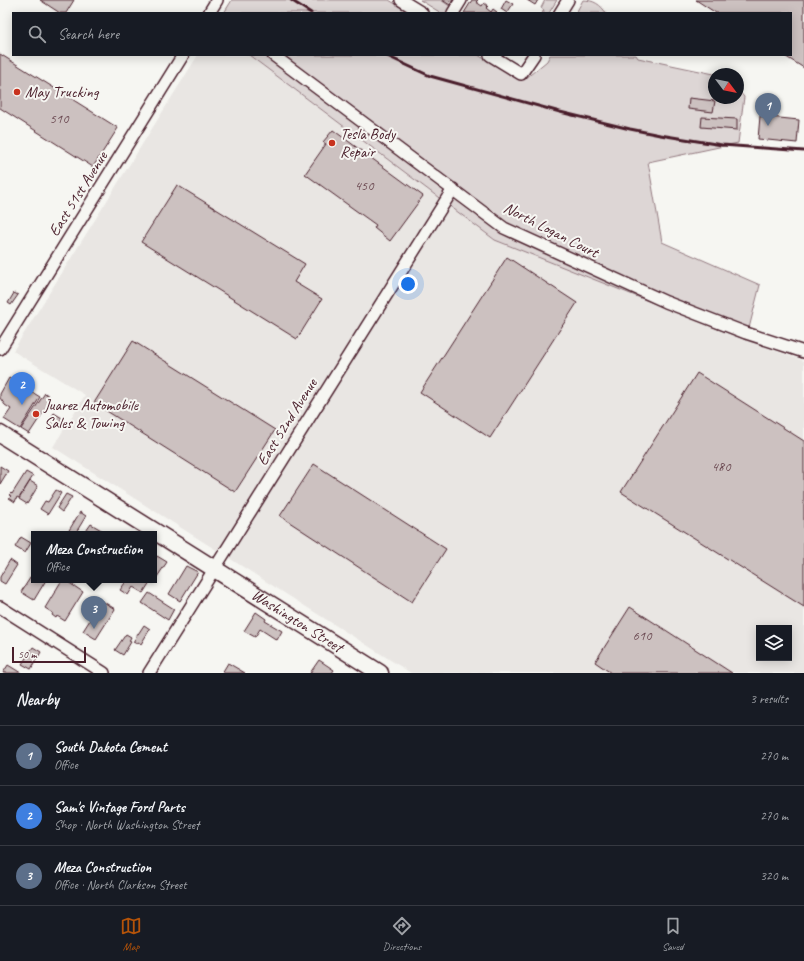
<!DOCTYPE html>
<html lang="en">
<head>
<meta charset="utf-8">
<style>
	:root { --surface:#171b24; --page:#242831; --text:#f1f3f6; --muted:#9ea1a6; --line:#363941; --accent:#b45309 }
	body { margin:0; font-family:Caveat,sans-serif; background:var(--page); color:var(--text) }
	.controls { position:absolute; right:12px; bottom:12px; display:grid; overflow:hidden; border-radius:0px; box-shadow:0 2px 10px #0003 }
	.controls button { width:36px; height:36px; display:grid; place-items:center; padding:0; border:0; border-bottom:1px solid var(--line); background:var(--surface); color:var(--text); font:20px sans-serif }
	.compass { position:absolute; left:708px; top:68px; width:36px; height:36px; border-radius:50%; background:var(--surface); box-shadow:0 2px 10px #0003; rotate:122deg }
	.scale { position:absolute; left:12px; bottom:10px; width:74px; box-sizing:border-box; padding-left:4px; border:2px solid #4a1f2b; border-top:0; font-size:11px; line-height:14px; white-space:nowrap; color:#4a1f2b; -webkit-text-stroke:3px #f6f6f2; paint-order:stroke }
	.you { position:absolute; left:408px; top:284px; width:14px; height:14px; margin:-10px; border:3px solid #fff; border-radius:50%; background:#1a73e8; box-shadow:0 0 0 6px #1a73e833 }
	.badge { display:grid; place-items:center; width:26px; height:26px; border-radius:50%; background:var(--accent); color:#fff; font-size:13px; font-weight:700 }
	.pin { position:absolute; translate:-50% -33px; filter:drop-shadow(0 1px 2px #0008) }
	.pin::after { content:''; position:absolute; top:21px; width:14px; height:12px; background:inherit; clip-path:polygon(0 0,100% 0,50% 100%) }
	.popup { position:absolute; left:31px; top:531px; width:126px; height:52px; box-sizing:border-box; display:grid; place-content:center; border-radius:0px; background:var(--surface); filter:drop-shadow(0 1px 3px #0005); font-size:13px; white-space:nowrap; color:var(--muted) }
	.popup b { font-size:15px; color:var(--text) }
	.popup::after { content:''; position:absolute; left:50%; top:100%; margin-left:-8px; border:8px solid transparent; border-top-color:var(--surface) }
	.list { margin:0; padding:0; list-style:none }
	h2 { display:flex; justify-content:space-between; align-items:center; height:52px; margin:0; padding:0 16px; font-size:17px }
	h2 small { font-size:13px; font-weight:400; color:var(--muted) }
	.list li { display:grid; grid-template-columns:26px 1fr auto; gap:12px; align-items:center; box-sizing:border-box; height:60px; padding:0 16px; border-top:1px solid var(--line) }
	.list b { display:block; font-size:15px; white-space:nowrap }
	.list p { margin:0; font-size:13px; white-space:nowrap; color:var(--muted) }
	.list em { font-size:13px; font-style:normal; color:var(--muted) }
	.icon { flex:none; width:22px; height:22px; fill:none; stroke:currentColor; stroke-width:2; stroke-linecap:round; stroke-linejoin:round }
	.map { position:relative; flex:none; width:804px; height:673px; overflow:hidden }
	.search { position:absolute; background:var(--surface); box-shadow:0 2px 10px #0003; left:12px; right:12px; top:12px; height:44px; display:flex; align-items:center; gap:10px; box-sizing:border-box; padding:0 14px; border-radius:0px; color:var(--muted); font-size:15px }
	.sheet { height:232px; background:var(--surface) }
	nav { display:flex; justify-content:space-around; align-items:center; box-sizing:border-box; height:56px; border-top:1px solid var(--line); background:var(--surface); font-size:11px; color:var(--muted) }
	nav a { display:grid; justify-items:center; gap:2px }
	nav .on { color:var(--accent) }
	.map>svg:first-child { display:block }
	.built { fill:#e9e6e3; fill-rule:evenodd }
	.green { fill:#ddd6d5; stroke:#947a80 }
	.building { fill:#ccc1c0; stroke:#4a1f2b }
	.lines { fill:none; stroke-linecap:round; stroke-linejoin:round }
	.minor-casing { stroke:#4a1f2b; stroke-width:14 }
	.secondary-casing { stroke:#4a1f2b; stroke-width:19 }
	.minor { stroke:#f6f6f2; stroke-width:11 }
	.secondary { stroke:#f6f6f2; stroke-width:16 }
	.rail { stroke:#4a1f2b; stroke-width:3 }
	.poi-dot { fill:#c8321e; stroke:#f6f6f2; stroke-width:1.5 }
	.labels { text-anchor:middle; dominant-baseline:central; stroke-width:4; stroke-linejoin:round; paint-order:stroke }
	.number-label { font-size:14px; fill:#6a4850 }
	.poi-label { font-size:16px; fill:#4a1f2b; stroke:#f6f6f2; text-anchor:start }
	.street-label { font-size:16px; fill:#4a1f2b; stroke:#f6f6f2 }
</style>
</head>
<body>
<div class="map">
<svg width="804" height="673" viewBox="0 0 804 673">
	<rect width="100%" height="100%" fill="#f6f6f2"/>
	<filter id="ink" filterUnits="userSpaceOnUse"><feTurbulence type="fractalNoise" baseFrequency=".025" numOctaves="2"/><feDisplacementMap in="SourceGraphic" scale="8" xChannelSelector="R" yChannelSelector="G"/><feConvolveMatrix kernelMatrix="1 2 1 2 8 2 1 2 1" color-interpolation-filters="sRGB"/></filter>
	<g filter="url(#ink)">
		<path class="built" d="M198,55H249L495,240L746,340L804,361V673H411L53,447L85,395L13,351ZM759,628H789V658H759Z"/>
		<path class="green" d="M232,0H389L410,13H224Z
			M420,0H441L451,7L447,13H441Z
			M545,0H557L549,13H542L544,10L541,8Z
			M583,0C594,0 601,5 606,13H576Z
			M249,55H478L508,73L525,79L547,61L550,55H636L638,58L714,74V98H738V90L744,97L738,143L648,162L662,242L760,285L746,340L495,240Z"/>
		<path class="building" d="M40,0H74L66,13H60Z
			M442,0H453L450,5Z
			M472,0H478L476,2L482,6L484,3L488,6L486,8L491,12L493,9L497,12L496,13H464Z
			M506,0L513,4L507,13L501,9Z
			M527,0H538L535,5Z
			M696,0H804V68L783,55H791V13H716Z
			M0,54L118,128L93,167L0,108Z
			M689,98L715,101L713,112L688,109Z
			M760,116L799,120L797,143L758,139Z
			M702,117L737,119V130L701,127Z
			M333,130L423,196L390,241L374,228L376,225L305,174L326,144L323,142Z
			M177,185L305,264L294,282L322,299L297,339L141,242Z
			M507,257L577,303L490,438L420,392Z
			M14,293L18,295L11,305L8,303Z
			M133,341L275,430L235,492L94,403Z
			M697,373L804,441V607L621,492Z
			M9,378L40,397L20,429L4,419L11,409L5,405L0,398V394Z
			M45,393L50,397L48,401L50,402L29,434L21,429Z
			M54,413L62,418L56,428L48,423Z
			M314,464L446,549L412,602L280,516Z
			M0,466L8,471L0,484Z
			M26,472L33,476L19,498L17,497L15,502L9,498L11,496L9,495L11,493L12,494Z
			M30,481L38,486L27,504L19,499Z
			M56,490L61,493L48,514L40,509L45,501L48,502Z
			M66,494L72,497L62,512L57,508Z
			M80,512L86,516L75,534H70L68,532Z
			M91,524L103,531L101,534H84Z
			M21,537L31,543L25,553L15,547Z
			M157,556L167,562L153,583L148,580H154V561Z
			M10,560L17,565L5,584L0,581V577Z
			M186,566L198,572L180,601L169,594Z
			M34,572V580H46L34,600L21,592Z
			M62,580H65L83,592L65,621L57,616L56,618L52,615L53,613L45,608Z
			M127,580H147L150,582L143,593L133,587L128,595L120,590Z
			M149,593L174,609L168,620L142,603Z
			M102,601L115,609L96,639L83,631Z
			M630,607L732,673H611L595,662Z
			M256,612L266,619L265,621L282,631L277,640L260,629L255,637L244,631Z
			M144,625L150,629L141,644L138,642L137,644L133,642Z
			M126,634L131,637L129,641L131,642L123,655L115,650Z
			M33,647L41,652L31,669L22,664Z
			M319,660L334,670L332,673H310Z
			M228,663L245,673H222Z
			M8,665L21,673H3Z"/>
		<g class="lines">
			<defs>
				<path id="minor" d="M401,0L422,13
					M209,13L217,0
					M453,13L461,0
					M560,13L568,0
					M273,55L504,228L666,302L746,333L804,352
					M490,55L521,74L534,55
					M0,349L183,55
					M0,607L104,673
					M149,673L453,189"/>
				<g id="secondary">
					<path id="s1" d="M0,434L380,673"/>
				</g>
			</defs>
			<use href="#minor" class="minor-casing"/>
			<use href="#secondary" class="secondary-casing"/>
			<use href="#minor" class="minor"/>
			<use href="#secondary" class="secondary"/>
			<path class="rail" d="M291,0L311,13
				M385,55L430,76L560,112L630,129L660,135L722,145L804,151"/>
		</g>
	</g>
	<g class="poi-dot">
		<circle cx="17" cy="92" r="4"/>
		<circle cx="332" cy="143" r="4"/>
		<circle cx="36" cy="414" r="4"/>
	</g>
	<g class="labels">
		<g class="number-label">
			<text x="59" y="118">510</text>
			<text x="364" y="185">450</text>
			<text x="721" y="466">480</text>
			<text x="642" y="635">610</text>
		</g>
		<g class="poi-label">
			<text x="25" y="92">May Trucking</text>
			<text x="340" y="134">Tesla Body<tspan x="340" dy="18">Repair</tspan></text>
			<text x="44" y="405">Juarez Automobile<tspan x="44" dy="18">Sales &amp; Towing</tspan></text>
		</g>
		<g class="street-label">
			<text transform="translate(78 194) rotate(-58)">East 51st Avenue</text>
			<text transform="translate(551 230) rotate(27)">North Logan Court</text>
			<text transform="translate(287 422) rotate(-58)">East 52nd Avenue</text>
			<text stroke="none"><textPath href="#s1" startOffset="351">Washington Street</textPath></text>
		</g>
	</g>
</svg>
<div class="controls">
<button><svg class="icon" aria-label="layers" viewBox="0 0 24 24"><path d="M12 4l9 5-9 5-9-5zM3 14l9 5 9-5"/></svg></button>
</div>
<svg class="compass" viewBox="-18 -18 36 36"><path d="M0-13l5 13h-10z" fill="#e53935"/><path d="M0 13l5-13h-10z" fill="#9ea1a6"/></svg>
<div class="scale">50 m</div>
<div class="you"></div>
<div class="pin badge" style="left:768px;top:126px;background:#5c6f8a">1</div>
<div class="pin badge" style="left:22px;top:405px;background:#3f7fe0">2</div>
<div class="pin badge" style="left:94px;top:629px;background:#5c6f8a">3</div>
<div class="popup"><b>Meza Construction</b>Office</div>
<div class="search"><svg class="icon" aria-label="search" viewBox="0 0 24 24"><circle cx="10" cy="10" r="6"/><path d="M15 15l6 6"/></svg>Search here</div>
</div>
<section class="sheet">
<h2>Nearby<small>3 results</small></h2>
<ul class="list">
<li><span class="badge" style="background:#5c6f8a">1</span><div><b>South Dakota Cement</b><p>Office</p></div><em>270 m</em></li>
<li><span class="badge" style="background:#3f7fe0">2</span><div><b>Sam's Vintage Ford Parts</b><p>Shop · North Washington Street</p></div><em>270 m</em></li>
<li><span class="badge" style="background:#5c6f8a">3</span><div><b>Meza Construction</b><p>Office · North Clarkson Street</p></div><em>320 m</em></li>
</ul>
</section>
<nav>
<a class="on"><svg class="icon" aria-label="map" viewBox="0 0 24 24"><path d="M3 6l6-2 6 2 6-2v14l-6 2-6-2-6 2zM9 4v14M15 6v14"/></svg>Map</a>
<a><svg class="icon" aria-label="directions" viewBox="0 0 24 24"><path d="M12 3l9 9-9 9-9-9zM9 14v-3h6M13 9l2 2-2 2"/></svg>Directions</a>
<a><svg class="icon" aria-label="saved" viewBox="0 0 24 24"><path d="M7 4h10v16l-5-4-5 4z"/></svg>Saved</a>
</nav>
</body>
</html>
